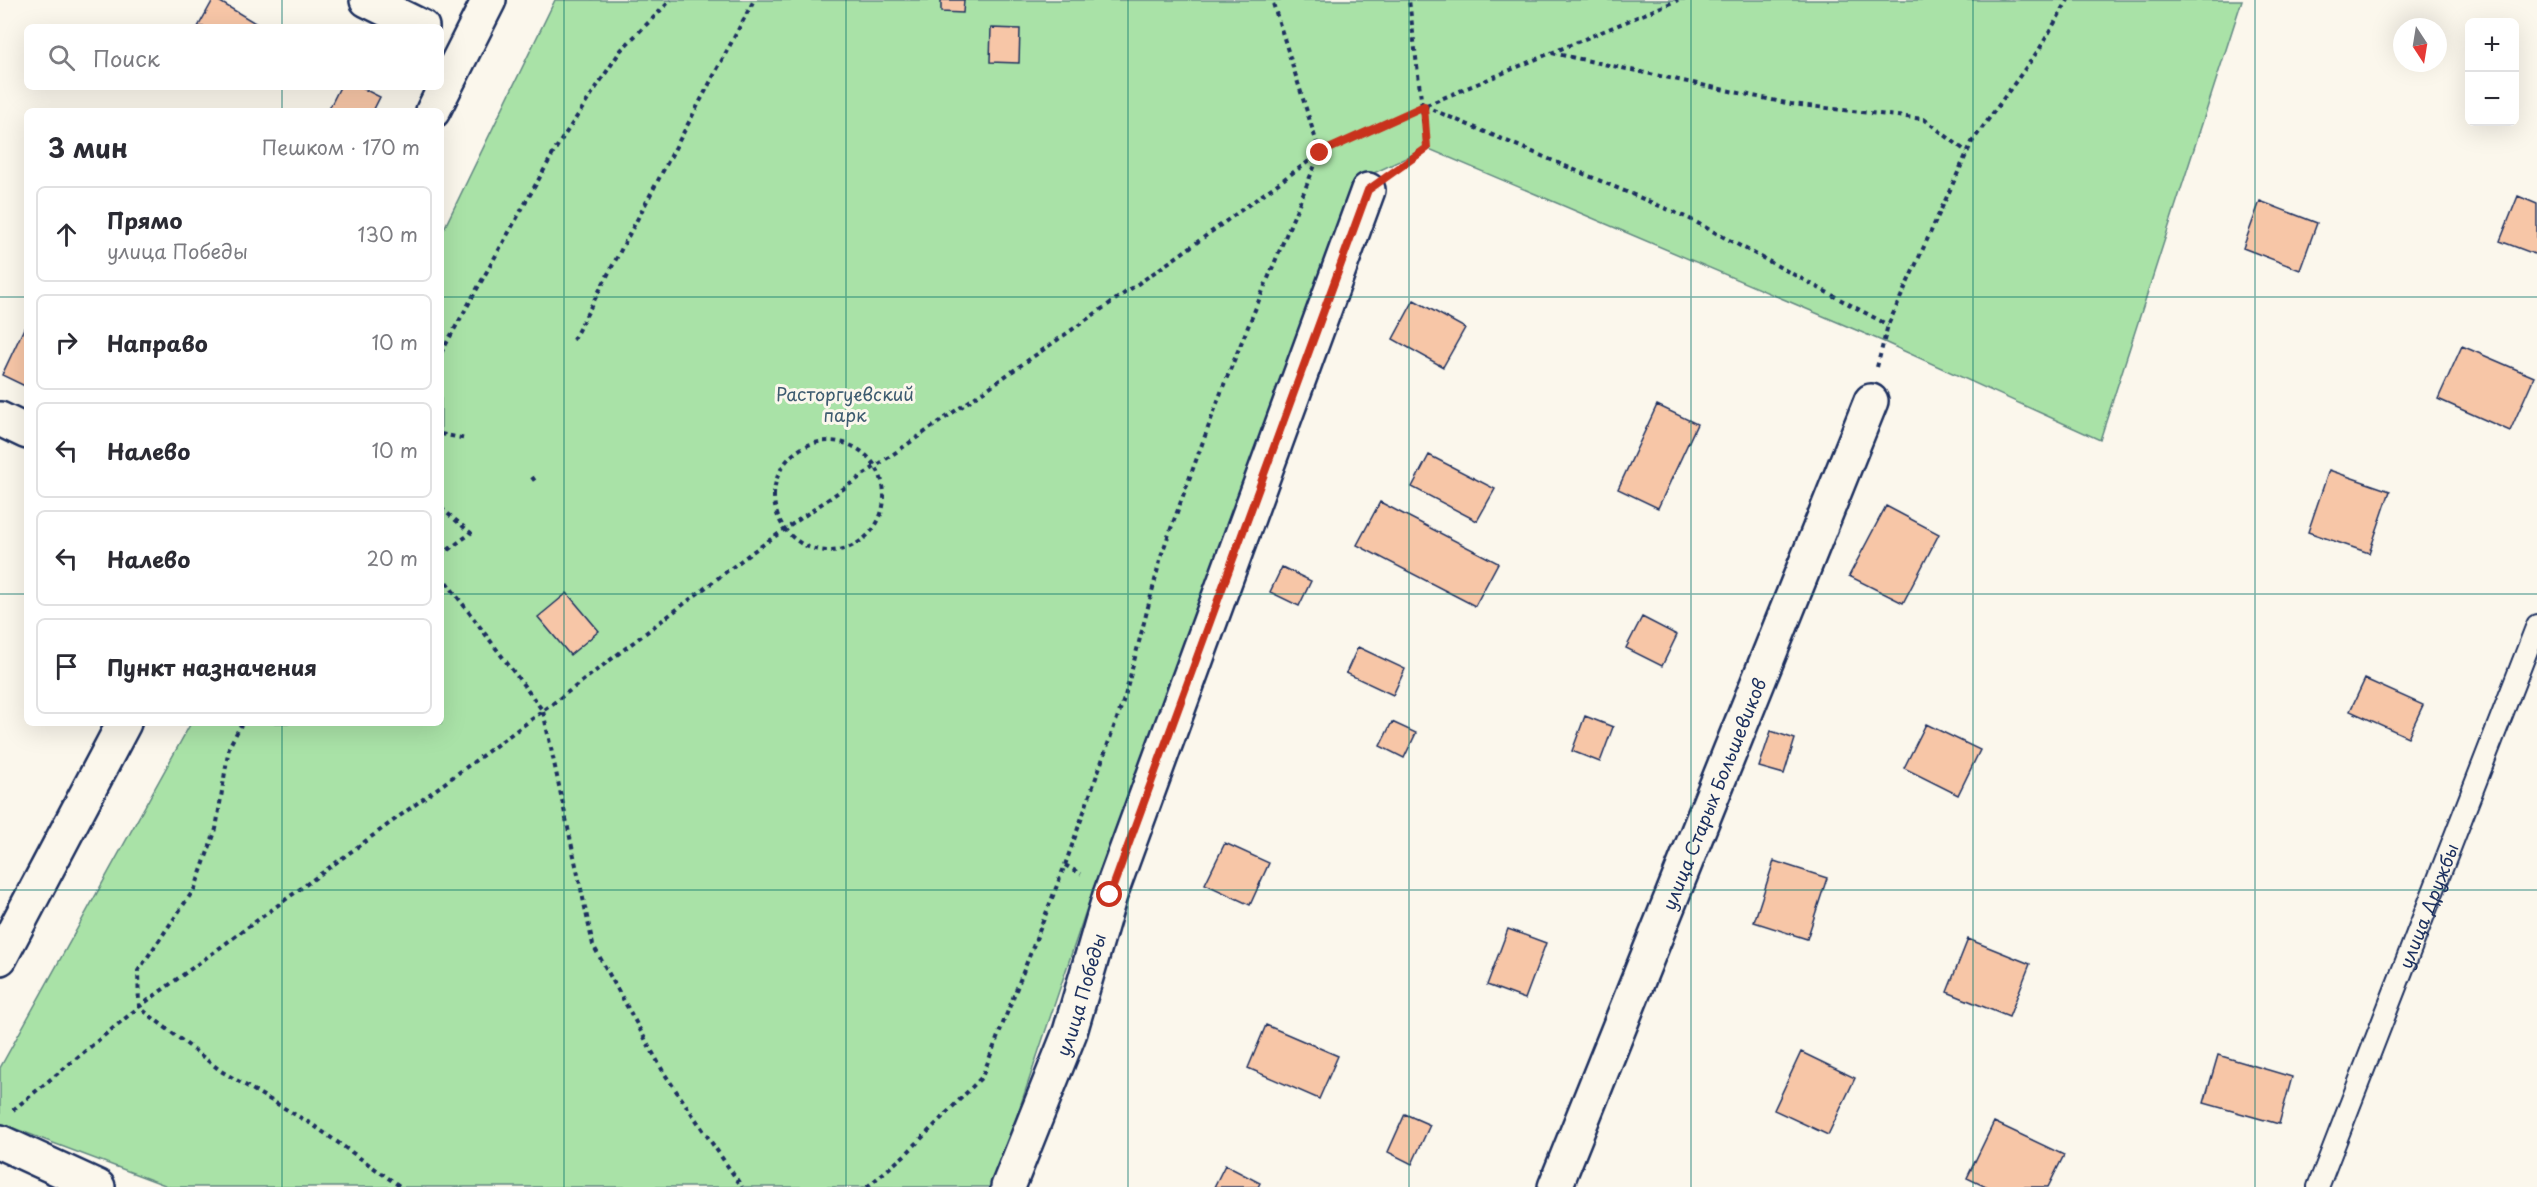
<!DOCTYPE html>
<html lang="ru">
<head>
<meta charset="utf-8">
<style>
	:root { --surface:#fff; --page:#f7f7f7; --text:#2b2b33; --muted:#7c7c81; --line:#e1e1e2 }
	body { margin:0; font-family:"Playpen Sans",sans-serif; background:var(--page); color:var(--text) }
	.controls { position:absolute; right:18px; top:18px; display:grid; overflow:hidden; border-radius:9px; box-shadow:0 6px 24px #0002 }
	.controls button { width:54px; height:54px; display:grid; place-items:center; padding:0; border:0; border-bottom:2px solid var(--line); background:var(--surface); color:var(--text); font:30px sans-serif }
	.compass { position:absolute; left:2393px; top:18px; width:54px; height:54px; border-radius:50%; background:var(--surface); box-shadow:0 6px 24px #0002; rotate:168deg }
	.stop { position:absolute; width:18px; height:18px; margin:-14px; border:4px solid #c8321e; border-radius:50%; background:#fff }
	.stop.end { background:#c8321e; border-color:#fff; box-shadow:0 2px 6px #0008 }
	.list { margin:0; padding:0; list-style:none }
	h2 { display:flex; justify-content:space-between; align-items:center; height:78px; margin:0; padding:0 24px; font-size:26px }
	h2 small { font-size:20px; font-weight:400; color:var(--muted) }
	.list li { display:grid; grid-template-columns:39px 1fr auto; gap:18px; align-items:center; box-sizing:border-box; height:96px; margin:0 12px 12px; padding:0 12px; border:2px solid var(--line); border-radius:9px }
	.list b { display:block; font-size:22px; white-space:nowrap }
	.list p { margin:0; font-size:20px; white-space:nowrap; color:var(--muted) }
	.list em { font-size:20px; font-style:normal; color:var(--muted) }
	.icon { flex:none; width:33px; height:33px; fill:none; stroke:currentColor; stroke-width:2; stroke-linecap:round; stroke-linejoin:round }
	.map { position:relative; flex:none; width:2537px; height:1187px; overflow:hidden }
	.search { position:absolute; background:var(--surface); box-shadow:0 6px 24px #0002; left:24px; top:24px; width:420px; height:66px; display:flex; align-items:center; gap:15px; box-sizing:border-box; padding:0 21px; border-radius:9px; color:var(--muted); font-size:22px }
	.panel { position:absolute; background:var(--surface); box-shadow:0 6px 24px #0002; left:24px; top:108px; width:420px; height:618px; border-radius:9px }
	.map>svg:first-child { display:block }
	.green { fill:#a9e2a7; stroke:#628882; stroke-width:1.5 }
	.building { fill:#f7c6a7; stroke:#1b2f5e; stroke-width:1.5 }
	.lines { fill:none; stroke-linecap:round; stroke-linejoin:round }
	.service-casing { stroke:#1b2f5e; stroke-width:24 }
	.minor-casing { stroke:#1b2f5e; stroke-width:38 }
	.tertiary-casing { stroke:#1b2f5e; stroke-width:38 }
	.path { stroke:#1b2f5e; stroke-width:4; stroke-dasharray:4.5 4.5; stroke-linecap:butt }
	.service { stroke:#fbf7ec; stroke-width:20 }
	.minor { stroke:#fbf7ec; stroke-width:33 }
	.tertiary { stroke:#fbf7ec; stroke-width:33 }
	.route { stroke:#c8321e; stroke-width:8 }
	.grid { fill:none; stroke:#0f766e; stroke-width:1.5; stroke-opacity:0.55 }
	.labels { text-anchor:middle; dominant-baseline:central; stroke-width:6; stroke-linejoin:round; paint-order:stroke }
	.park-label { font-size:18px; fill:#3e5c70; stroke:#fbf7ec }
	.street-label { font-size:18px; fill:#1b2f5e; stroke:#fbf7ec }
</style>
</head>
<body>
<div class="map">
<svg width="2537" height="1187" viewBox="0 0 2537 1187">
	<rect width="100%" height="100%" fill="#fbf7ec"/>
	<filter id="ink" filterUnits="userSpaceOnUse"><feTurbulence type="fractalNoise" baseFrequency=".0167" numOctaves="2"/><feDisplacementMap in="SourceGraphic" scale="12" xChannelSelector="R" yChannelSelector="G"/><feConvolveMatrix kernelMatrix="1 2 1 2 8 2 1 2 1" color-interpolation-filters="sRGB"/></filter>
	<g filter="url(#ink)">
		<path class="green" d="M555,0H2242L2100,440L1882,341L1427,148L1361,179L1096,881L993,1187H170L0,1123V1068L191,723H441V235Z"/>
		<path class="building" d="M213,0H217L262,27H198Z
			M941,0H964L963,13L941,12Z
			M991,28L1020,29L1019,63L990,62Z
			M340,87H360L380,97L373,111H328Z
			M2518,196L2537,204V255L2500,241Z
			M2260,201L2317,223L2300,270L2243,248Z
			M1414,300L1465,328L1443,367L1393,339Z
			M27,322V387L2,375Z
			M2462,346L2534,377L2510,431L2438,399Z
			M1657,405L1697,424L1658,508L1618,489Z
			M1429,455L1495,489L1477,521L1412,487Z
			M2329,470L2390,491L2369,553L2308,532Z
			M1380,502L1498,563L1475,606L1357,545Z
			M1886,506L1939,534L1903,603L1849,576Z
			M1282,567L1311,581L1299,606L1270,592Z
			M567,593L599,631L570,655L538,617Z
			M1642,617L1677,635L1662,666L1626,648Z
			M1358,647L1405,669L1393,695L1346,673Z
			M2365,679L2423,705L2408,737L2350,711Z
			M1585,716L1613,727L1600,762L1572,751Z
			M1392,722L1416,733L1404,758L1380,746Z
			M1926,724L1980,750L1958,795L1904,768Z
			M1771,731L1795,739L1784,774L1759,767Z
			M1225,843L1269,863L1250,905L1205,884Z
			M1774,861L1827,878L1807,939L1754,922Z
			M1508,929L1546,943L1525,999L1487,985Z
			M1968,939L2030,964L2009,1017L1947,992Z
			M1266,1025L1338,1056L1319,1099L1248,1068Z
			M1801,1052L1855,1078L1828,1135L1774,1110Z
			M2218,1055L2292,1077L2279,1124L2204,1103Z
			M1405,1114L1430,1125L1412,1164L1388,1152Z
			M1994,1122L2064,1155L2048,1187H1986L1967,1178Z
			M1225,1165L1260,1183L1258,1187H1214Z"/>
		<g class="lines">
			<defs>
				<g id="service">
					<path id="s1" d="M2318,1187L2537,625"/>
				</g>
				<g id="minor">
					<path d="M367,0L422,27"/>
					<path d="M0,419L27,432"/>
					<path d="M0,1142L98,1187"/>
					<path id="s2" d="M1008,1187L1070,1032L1110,895L1368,190"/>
					<path id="s3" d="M1555,1187L1871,401"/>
				</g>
				<path id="tertiary" d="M433,111L489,0
					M0,958L124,723"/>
			</defs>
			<use href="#service" class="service-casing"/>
			<use href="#minor" class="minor-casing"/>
			<use href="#tertiary" class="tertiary-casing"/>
			<path class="path" d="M1552,53L1791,104L1924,119L1967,152
				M1424,106L1688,218L1888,325
				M1396,170L1427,148L1409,0
				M573,340L754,0
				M441,353L558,145L621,50L671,0
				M1877,367L1888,325L1972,142L2040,48L2068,0
				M441,434L466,439
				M774 496a55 55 0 1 1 110 0a55 55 0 1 1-110 0Z
				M532,477L537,484
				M441,508L471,533L441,555
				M441,575L543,711L593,945L664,1073L742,1187
				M242,723L229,747L216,829L195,888L138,971L139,1007L221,1071L313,1125L401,1187
				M1065,865L1081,874
				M13,1110L139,1007L543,711L751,553L1178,256L1320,153L1424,106L1678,0
				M867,1187L906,1154L982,1077L1065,865L1125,696L1162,553L1223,387L1320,153L1272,0"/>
			<use href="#service" class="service"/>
			<use href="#minor" class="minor"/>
			<use href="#tertiary" class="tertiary"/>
		</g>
	</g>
	<g class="lines" filter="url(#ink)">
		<path class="route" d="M1110,895L1368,190L1427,148L1424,106L1320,153"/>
	</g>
	<path class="grid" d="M282,0V27M564,0V1187M846,0V1187M1128,0V1187M1409,0V1187M1691,0V1187M1973,0V1187M2255,0V1187M282,87V111M0,297H27M441,297H2537M0,594H27M441,594H2537M282,723V1187M0,890H2537"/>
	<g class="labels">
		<g class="park-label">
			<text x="845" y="393">Расторгуевский<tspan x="845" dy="21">парк</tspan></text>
		</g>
		<g class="street-label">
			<text stroke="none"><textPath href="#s3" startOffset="424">улица Старых Большевиков</textPath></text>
			<text stroke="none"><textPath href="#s1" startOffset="302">улица Дружбы</textPath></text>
			<text stroke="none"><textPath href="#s2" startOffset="206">улица Победы</textPath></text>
		</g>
	</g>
</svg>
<div class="controls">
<button>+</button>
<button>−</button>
</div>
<svg class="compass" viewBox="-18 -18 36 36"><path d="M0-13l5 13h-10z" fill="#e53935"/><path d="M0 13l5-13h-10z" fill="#7c7c81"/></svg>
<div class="stop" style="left:1110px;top:895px"></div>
<div class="stop end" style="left:1320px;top:153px"></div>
<div class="search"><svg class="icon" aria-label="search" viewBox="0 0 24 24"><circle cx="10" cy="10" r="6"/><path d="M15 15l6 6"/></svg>Поиск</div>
<section class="panel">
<h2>3 мин<small>Пешком · 170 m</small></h2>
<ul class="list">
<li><svg class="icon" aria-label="ahead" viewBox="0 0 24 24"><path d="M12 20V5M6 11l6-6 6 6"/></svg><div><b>Прямо</b><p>улица Победы</p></div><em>130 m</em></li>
<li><svg class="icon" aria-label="right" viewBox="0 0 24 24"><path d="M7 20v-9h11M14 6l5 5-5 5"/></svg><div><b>Направо</b></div><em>10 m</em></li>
<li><svg class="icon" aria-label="left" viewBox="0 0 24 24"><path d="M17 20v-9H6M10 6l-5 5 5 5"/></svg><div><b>Налево</b></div><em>10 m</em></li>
<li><svg class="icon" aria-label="left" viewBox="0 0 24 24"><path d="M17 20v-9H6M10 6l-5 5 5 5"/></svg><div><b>Налево</b></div><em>20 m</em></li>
<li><svg class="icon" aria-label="arrive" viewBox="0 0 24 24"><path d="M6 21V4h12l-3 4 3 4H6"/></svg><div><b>Пункт назначения</b></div></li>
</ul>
</section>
</div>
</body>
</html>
